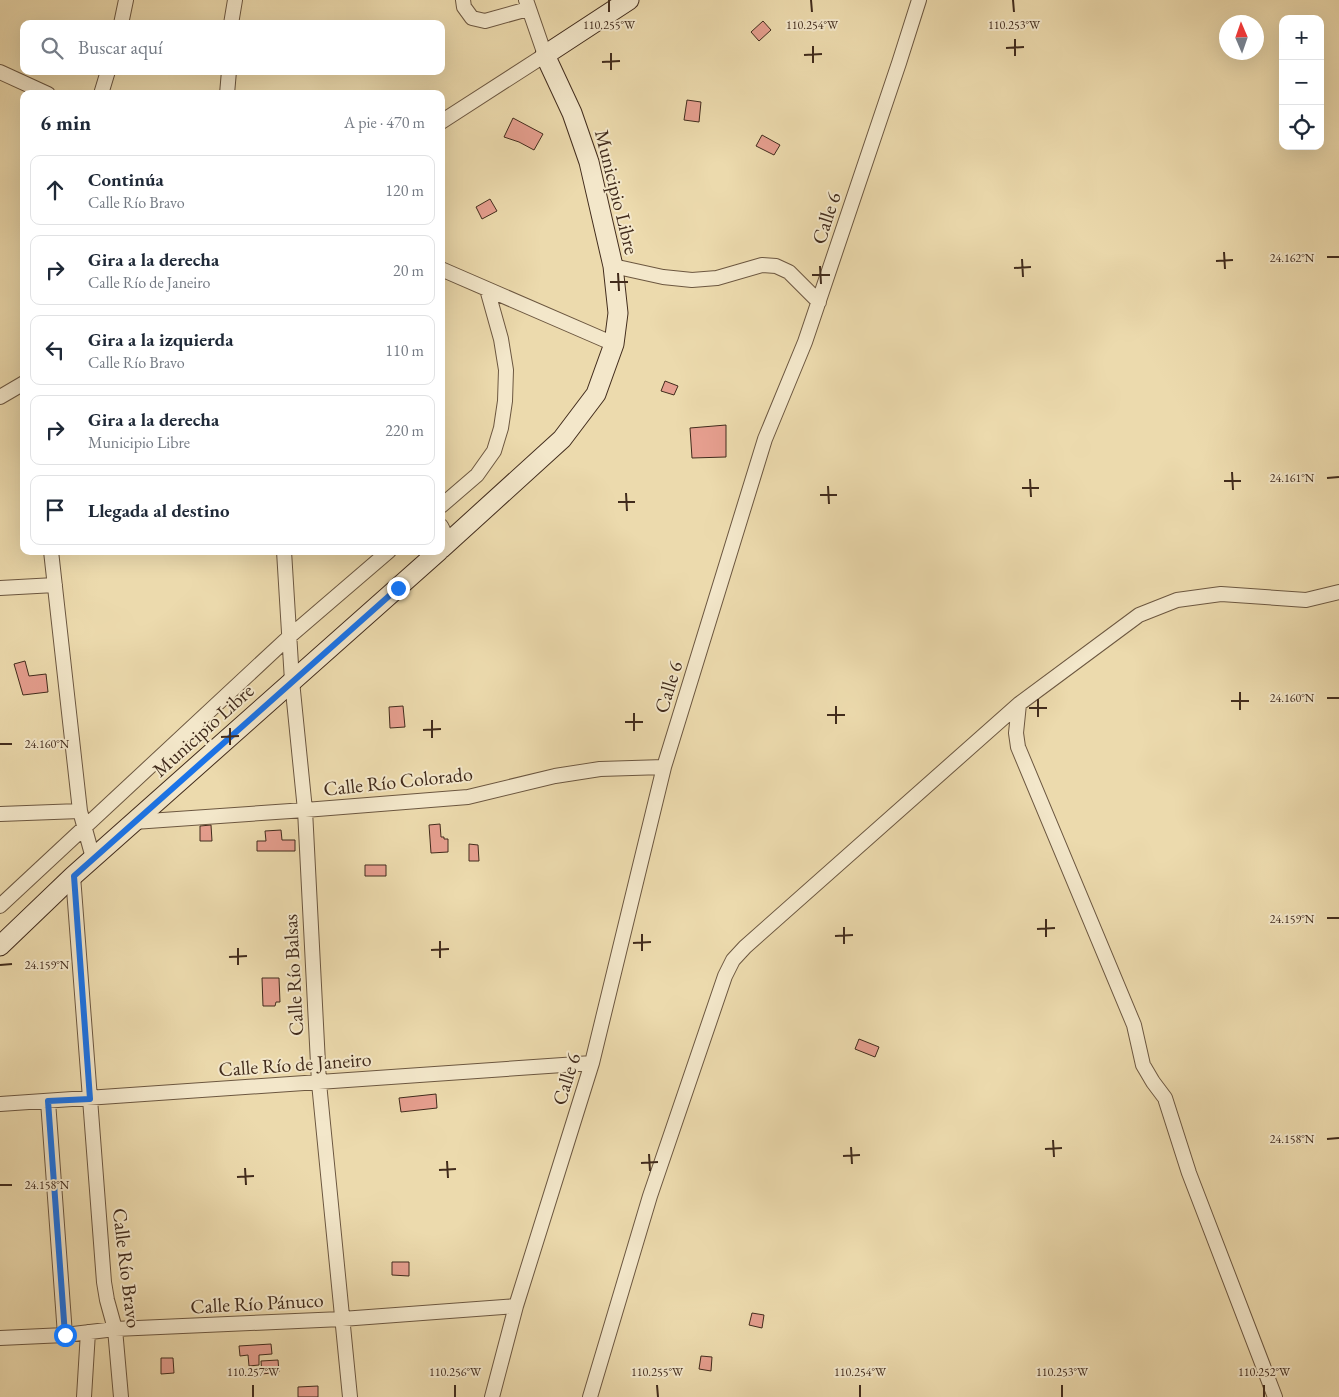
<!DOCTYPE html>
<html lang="es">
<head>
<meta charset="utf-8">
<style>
	:root { --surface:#fff; --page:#f2f2f3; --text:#1f2937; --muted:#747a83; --line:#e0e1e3 }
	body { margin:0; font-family:"EB Garamond",serif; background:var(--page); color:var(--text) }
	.controls { position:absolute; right:15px; top:15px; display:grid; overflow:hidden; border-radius:10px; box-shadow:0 5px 20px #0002 }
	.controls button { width:45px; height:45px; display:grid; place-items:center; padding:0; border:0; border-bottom:1px solid var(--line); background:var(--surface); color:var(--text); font:25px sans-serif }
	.compass { position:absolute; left:1219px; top:15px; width:45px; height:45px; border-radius:50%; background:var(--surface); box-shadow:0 5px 20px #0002; rotate:358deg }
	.stop { position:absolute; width:15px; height:15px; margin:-11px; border:4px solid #1a73e8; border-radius:50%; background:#fff }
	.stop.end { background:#1a73e8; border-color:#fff; box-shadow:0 1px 5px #0008 }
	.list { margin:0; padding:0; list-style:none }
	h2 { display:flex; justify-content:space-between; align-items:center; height:65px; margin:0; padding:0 20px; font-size:21px }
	h2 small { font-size:16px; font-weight:400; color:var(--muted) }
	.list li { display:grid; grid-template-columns:32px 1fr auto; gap:15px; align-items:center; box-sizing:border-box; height:70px; margin:0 10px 10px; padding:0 10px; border:1px solid var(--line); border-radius:10px }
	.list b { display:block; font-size:19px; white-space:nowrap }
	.list p { margin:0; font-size:16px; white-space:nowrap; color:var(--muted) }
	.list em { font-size:16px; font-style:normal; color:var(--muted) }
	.icon { flex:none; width:28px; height:28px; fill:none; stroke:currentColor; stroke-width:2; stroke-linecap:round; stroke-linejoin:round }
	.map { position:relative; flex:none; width:1339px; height:1397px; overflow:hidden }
	.search { position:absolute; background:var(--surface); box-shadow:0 5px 20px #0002; left:20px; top:20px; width:425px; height:55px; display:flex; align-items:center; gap:12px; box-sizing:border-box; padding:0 18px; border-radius:10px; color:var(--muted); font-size:19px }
	.panel { position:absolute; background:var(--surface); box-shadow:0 5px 20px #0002; left:20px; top:90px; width:425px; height:465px; border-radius:10px }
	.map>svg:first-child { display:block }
	.building { fill:#e59e8e; stroke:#412b1c }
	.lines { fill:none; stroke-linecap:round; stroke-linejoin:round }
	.street-casing { stroke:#6c5740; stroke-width:16 }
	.secondary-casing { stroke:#412b1c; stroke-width:21 }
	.street { stroke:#f3e7ca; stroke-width:14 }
	.secondary { stroke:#f3e7ca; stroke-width:19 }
	.route { stroke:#1a73e8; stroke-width:6 }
	.ticks { fill:none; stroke:#412b1c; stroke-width:2 }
	.labels { text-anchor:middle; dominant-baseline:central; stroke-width:4; stroke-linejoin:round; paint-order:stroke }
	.street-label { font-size:20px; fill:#412b1c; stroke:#f3e7ca }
	.ticks-label { font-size:12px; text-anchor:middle; fill:#412b1c; stroke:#f3e7ca; stroke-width:4; stroke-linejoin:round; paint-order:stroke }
</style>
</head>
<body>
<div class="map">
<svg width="1339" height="1397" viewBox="0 0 1339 1397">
	<rect width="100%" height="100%" fill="#ecdaad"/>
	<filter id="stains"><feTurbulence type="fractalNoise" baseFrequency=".004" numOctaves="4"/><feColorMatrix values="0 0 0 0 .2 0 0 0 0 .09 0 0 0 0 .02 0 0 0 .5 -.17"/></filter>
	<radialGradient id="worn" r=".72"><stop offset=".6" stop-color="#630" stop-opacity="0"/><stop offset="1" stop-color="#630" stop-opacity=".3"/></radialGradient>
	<path class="building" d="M763,21L771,30L759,41L751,32Z
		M687,100L701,102L699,122L684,120Z
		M513,118L543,134L534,150L519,142L504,137Z
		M762,135L780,145L774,155L756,146Z
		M490,199L497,211L482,219L476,207Z
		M665,381L678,386L674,395L661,391Z
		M726,425V457L692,458L690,428Z
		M25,661L29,676L46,674L48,692L23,695L14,664Z
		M403,706L405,727L390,728L389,707Z
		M440,824L441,837H444V839H448V852L431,853L429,825Z
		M211,825L212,841H200V826Z
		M281,830L282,840H295V851H257V841H266L265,831Z
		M469,844L478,845L479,861H469Z
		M365,865H386V876H365Z
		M262,978H279L280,1002H276L275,1006H263Z
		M859,1039L879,1047L875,1057L855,1049Z
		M436,1094L437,1108L401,1112L399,1098Z
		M392,1262H409V1276L392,1275Z
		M752,1313L764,1315L762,1328L749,1325Z
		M271,1344L272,1354L259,1355V1365L249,1366L248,1355L240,1356L239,1346Z
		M701,1356L712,1357L711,1371L699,1369Z
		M161,1358H173L174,1373L161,1374Z
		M278,1360L279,1372L262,1374L261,1361Z
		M318,1386V1397H298V1387Z"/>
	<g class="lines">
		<defs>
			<path id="street" d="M463,0L464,7L472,18L485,21L528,9
				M121,24L126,0
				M231,24L235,0
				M0,72L48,94
				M101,94L108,71
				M227,94L229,71
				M441,122L545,55L526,0
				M613,266L663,277L692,280L717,278L762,265L776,266L789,272L819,302
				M441,269L614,344
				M0,397L24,383
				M441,506L477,475L494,451L501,428L505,401L506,370L501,339L487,289
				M441,526L449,542
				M51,551L80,811L93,858
				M284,551L292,681L305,810L319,1083L350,1397
				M0,588L55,585
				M1019,704L1016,733L1018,747L1134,1025L1143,1065L1153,1082L1165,1098L1189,1173L1275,1397
				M0,814L80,811
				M134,822L305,810L468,797L555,776L600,769L664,767
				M73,876L104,1282L107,1300L115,1329L121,1397
				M0,906L290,636L389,551
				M48,1101L65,1335
				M0,1104L592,1063
				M0,1338L65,1335L115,1329L342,1319L516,1306
				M84,1397L88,1332
				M492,1397L516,1306L592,1063L664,767L765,439L805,342L899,63L919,0
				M590,1397L650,1196L725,976L733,960L745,947L1019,704L1139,615L1177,600L1221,594L1306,600L1339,592"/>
			<path id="secondary" d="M441,549L562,439L596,394L614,344L618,313L613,266L589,162L572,113L545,55L629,0
				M0,946L73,876L439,551"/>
		</defs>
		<use href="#street" class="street-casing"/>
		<use href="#secondary" class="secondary-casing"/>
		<use href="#street" class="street"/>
		<use href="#secondary" class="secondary"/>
	</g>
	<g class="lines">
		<path class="route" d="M65,1335L48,1101L90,1099L74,876L398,588"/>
	</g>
	<path class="ticks" d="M609,0V12M811,0L812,12M1013,0L1014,12M1015,39V56M813,46V63M1006,48L1024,47M611,53V70M804,55L822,54M602,62L620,61M1224,252L1225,269M1327,257H1339M1022,259L1023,277M1216,261L1233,260M820,266L821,284M1014,268L1031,267M618,273L619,291M812,275H830M610,282H628M1232,472L1233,490M1327,478L1339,477M1030,479L1031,497M1224,481H1241M828,486L829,504M1022,488H1039M626,493L627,511M820,495H837M618,502H635M1240,692V710M1327,698H1339M1038,699V717M1231,701H1249M836,706V724M1029,708H1047M634,713V731M827,715H845M432,720V738M625,722H643M230,728V745M423,730L441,729M221,737L239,736M0,744H12M1327,918H1339M1046,919V937M844,927V944M1037,929L1055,928M642,934V951M835,936L853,935M440,941V958M633,943L651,942M238,948V965M431,950L449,949M229,957L247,956M0,965L12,964M1327,1139L1339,1138M1053,1140L1054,1157M851,1147L852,1164M1045,1149L1062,1148M649,1154L650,1171M843,1156L860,1155M447,1161L448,1178M641,1163L658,1162M245,1168L246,1185M439,1170L456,1169M237,1177L254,1176M0,1185H12M253,1385V1397M455,1385V1397M657,1385L658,1397M860,1385V1397M1062,1385V1397M1264,1385V1397"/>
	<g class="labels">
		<g class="street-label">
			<text transform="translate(617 192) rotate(76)">Municipio Libre</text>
			<text transform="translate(826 218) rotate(-72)">Calle 6</text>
			<text transform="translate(668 687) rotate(-73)">Calle 6</text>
			<text transform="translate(203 730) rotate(-42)">Municipio Libre</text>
			<text transform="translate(398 781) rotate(-6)">Calle Río Colorado</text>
			<text transform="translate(293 975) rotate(-93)">Calle Río Balsas</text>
			<text transform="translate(295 1064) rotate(-4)">Calle Río de Janeiro</text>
			<text transform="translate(566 1079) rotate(-73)">Calle 6</text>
			<text transform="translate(127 1268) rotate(83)">Calle Río Bravo</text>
			<text transform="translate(257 1303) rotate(-3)">Calle Río Pánuco</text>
		</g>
	</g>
	<g class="ticks-label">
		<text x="609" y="29">110.255°W</text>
		<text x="812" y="29">110.254°W</text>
		<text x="1014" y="29">110.253°W</text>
		<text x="1292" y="262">24.162°N</text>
		<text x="1292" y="482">24.161°N</text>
		<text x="1292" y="702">24.160°N</text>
		<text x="47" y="748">24.160°N</text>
		<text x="1292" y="923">24.159°N</text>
		<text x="47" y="969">24.159°N</text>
		<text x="1292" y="1143">24.158°N</text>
		<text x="47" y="1189">24.158°N</text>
		<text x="253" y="1376">110.257°W</text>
		<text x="455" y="1376">110.256°W</text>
		<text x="657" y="1376">110.255°W</text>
		<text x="860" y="1376">110.254°W</text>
		<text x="1062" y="1376">110.253°W</text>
		<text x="1264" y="1376">110.252°W</text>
	</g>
	<rect width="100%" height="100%" filter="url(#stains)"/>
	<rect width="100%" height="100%" fill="url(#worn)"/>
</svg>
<div class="controls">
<button>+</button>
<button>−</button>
<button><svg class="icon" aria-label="locate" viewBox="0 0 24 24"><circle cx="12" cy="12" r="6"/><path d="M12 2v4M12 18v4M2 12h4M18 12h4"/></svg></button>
</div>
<svg class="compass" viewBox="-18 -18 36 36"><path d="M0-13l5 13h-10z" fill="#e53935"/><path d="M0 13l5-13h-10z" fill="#747a83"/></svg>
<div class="stop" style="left:65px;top:1335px"></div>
<div class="stop end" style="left:398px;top:588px"></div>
<div class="search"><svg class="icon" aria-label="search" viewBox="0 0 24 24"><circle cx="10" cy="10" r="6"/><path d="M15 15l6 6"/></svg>Buscar aquí</div>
<section class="panel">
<h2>6 min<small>A pie · 470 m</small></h2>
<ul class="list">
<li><svg class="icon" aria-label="ahead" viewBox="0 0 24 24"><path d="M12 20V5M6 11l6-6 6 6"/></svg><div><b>Continúa</b><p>Calle Río Bravo</p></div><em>120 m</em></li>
<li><svg class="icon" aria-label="right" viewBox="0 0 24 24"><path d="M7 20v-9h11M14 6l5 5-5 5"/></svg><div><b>Gira a la derecha</b><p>Calle Río de Janeiro</p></div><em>20 m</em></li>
<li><svg class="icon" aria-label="left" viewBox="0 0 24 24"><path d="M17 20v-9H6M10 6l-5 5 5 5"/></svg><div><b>Gira a la izquierda</b><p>Calle Río Bravo</p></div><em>110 m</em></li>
<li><svg class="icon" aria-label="right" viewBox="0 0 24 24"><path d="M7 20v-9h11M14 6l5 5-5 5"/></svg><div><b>Gira a la derecha</b><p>Municipio Libre</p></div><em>220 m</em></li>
<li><svg class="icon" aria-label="arrive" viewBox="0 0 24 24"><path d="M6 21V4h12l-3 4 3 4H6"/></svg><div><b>Llegada al destino</b></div></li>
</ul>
</section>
</div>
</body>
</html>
